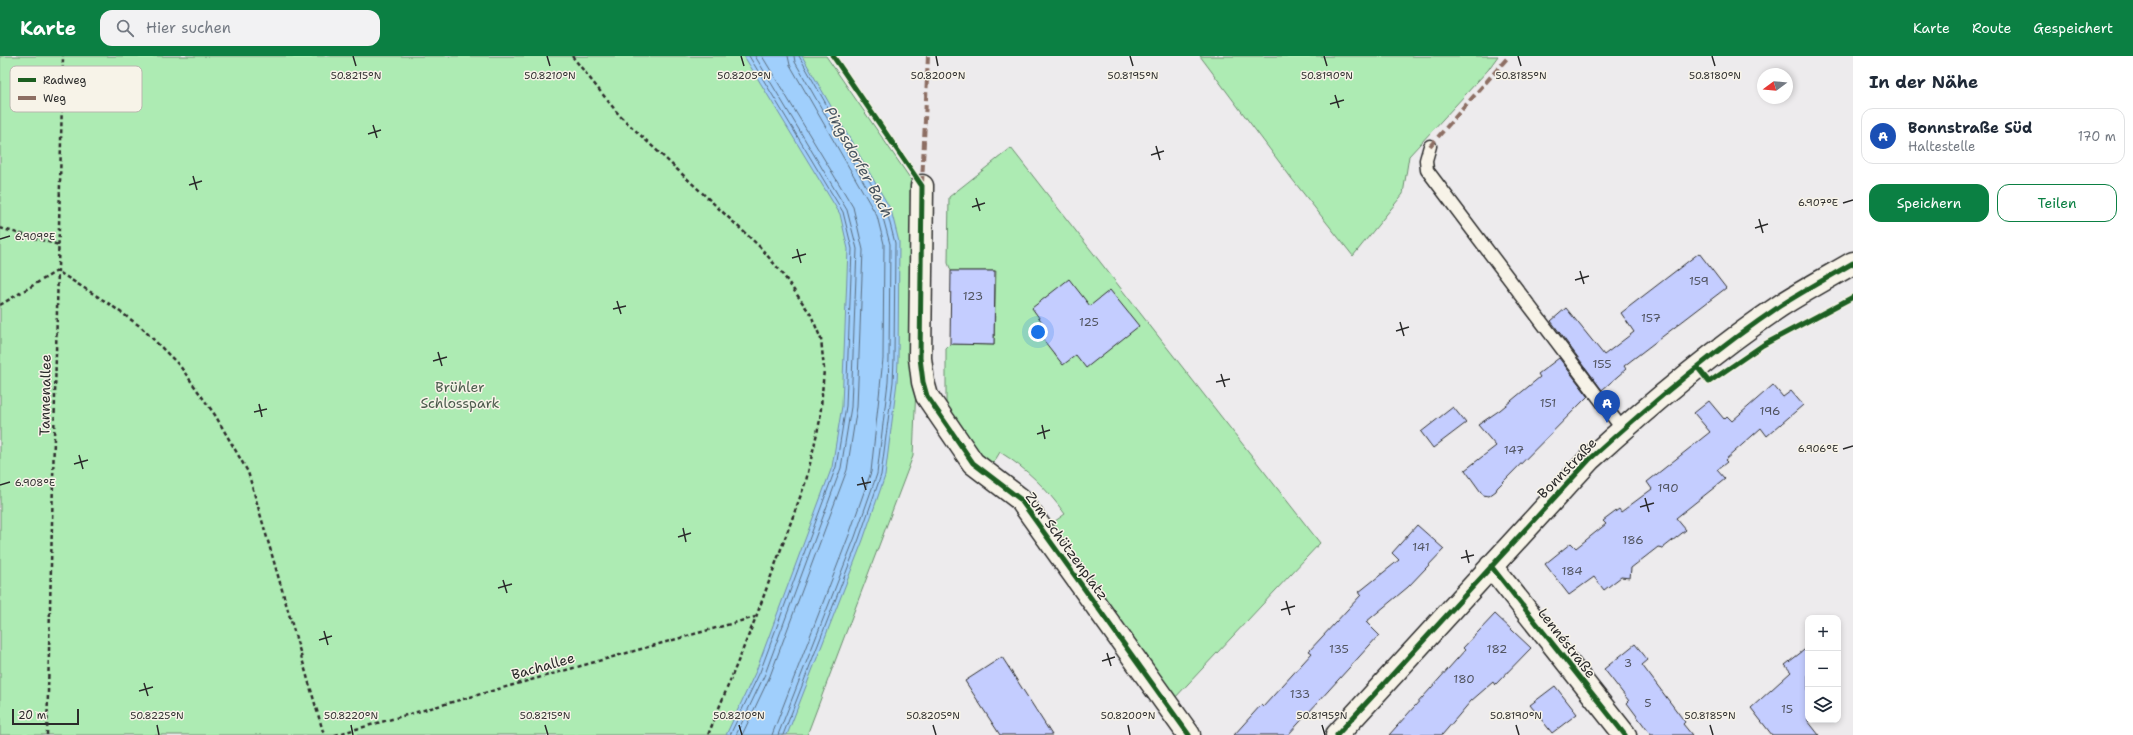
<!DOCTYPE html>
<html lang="de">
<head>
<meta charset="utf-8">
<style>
	:root { --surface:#fff; --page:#f2f2f3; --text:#1f2937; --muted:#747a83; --line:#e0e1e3; --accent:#0b8043 }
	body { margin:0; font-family:"Shantell Sans",sans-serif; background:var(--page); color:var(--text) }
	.controls { position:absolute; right:12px; bottom:12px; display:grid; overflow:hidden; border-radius:8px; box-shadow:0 2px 6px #0003 }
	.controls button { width:36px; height:36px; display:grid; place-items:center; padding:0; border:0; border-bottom:1px solid var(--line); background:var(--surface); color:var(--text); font:20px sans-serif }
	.compass { position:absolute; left:1757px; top:12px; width:36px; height:36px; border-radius:50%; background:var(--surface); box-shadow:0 2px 6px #0003; rotate:254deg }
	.scale { position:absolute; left:12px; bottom:10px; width:67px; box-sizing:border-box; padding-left:4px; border:2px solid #2b2b2b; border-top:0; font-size:11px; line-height:14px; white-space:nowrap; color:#2b2b2b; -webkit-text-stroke:3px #f7f3e8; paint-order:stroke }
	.you { position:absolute; left:1038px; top:276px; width:14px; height:14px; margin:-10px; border:3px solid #fff; border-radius:50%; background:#1a73e8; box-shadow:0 0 0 6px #1a73e833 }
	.badge { display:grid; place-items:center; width:26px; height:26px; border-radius:50%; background:var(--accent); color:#fff; font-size:13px; font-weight:700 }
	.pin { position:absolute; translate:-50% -33px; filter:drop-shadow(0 1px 2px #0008) }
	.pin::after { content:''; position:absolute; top:21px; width:14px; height:12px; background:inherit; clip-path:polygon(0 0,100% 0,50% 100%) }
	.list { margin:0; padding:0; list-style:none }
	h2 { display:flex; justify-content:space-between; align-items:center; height:52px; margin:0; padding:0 16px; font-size:17px }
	h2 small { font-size:13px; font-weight:400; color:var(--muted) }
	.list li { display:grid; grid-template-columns:26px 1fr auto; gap:12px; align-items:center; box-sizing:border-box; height:56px; margin:0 8px 8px; padding:0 8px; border:1px solid var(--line); border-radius:12px }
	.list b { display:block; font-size:15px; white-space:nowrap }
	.list p { margin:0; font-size:13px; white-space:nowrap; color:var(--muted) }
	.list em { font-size:13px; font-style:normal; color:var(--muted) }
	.actions { display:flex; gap:8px; padding:12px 16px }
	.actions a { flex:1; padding:9px 0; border:1px solid var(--accent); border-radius:12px; text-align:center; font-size:14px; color:var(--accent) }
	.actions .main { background:var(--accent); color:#fff }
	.icon { flex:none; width:22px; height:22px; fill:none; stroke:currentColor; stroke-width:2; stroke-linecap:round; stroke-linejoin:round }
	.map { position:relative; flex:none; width:1853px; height:679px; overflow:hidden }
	header { display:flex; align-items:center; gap:24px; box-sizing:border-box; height:56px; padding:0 20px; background:var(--accent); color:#fff }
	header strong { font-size:19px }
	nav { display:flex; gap:22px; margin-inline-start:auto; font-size:14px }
	.search { width:280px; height:36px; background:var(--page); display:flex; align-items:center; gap:10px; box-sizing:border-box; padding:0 14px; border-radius:12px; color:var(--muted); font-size:15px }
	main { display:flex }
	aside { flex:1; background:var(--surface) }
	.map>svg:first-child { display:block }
	.green { fill:#adebb3; stroke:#6c8b6f }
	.water { fill:#a0cffc; stroke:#718da8 }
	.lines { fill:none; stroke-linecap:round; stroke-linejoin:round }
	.shore { stroke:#5a6d7f; stroke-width:1 }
	.building { fill:#c4cdff; stroke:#2b2b2b }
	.lane-casing { stroke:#2b2b2b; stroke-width:15 }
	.street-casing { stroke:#2b2b2b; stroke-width:25 }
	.path { stroke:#2b2b2b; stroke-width:2.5; stroke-dasharray:4 3; stroke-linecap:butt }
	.lane { stroke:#f7f3e8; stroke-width:12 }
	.street { stroke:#f7f3e8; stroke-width:22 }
	.quiet { stroke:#8d6e63; stroke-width:4; stroke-dasharray:8 4; stroke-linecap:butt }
	.cycleway-casing { stroke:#f7f3e8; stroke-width:8 }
	.cycleway { stroke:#1b5e20; stroke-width:5 }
	.ticks { fill:none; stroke:#2b2b2b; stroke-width:1.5 }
	.labels { text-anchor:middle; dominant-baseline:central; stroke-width:3; stroke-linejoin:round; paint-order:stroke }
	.number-label { font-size:12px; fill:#515460 }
	.park-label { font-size:14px; fill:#4c5b4d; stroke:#f7f3e8 }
	.street-label { font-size:14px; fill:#2b2b2b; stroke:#f7f3e8 }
	.water-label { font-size:15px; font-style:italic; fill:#48545f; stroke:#f7f3e8 }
	.key { fill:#f7f3e8; stroke:#bab7af; stroke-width:1 }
	.key-label { font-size:11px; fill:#2b2b2b }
	.ticks-label { font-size:10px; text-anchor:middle; fill:#2b2b2b; stroke:#f7f3e8; stroke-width:3; stroke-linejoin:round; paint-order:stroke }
</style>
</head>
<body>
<header>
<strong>Karte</strong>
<div class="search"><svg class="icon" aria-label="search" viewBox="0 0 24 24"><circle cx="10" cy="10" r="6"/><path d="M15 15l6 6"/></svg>Hier suchen</div>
<nav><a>Karte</a><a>Route</a><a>Gespeichert</a></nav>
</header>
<main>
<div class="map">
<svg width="1853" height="679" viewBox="0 0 1853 679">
	<rect width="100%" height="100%" fill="#edebed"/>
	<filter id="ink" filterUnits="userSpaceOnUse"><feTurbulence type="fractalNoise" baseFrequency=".025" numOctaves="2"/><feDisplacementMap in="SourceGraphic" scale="8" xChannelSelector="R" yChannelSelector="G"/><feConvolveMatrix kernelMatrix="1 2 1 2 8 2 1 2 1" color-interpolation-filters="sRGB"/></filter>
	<g filter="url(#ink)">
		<path class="green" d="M0,0H826L914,128L919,262L913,400L807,679H0Z
			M1200,0H1498L1488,14L1409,100L1403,138L1353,200L1292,123Z
			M1011,92L1320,487L1173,644L1051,468L1065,458C1046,432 1027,413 1000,396L991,411L987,407L946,350V292L950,288L994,289L996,215H951L948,207L949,141Z"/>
		<path class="water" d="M744,0H802L891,154L899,186L898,304L897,326L885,420L863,484L787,679H726L756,615L832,411L842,350L848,193L840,158Z"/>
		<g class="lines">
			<path class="shore" d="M730,679L760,616L836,411L846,350L852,193L843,156L749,0
				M736,679L765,618L841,412L851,351L857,193L847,154L755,0
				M742,679L770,620L847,414L857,351L863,194L853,151L762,0
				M772,679L849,479L871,416L883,303L884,188L877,160L790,9L788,0
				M778,679L855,481L877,418L888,326L889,303L890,188L882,158L795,6L794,0
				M783,679L859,483L881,419L893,326L894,303L895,187L887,156L799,0"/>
		</g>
		<path class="building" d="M1699,197L1726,232L1624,310L1626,313L1602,334L1551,265L1566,252L1604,299L1634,276L1621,257Z
			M951,215H995L994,289L950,288Z
			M1069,223L1090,250L1110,234L1139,270L1086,312L1076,299L1063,309L1034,272L1042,266L1032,252Z
			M1559,302L1588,340L1497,432L1496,435L1489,440L1483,439L1465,414L1496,390L1478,369L1500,354L1540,321L1538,318Z
			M1773,329L1783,341L1791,335L1803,349L1767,380L1761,372L1725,404L1727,406L1717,414L1725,423L1676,462L1686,474L1663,492L1658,491L1631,512L1630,522L1621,521L1604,534L1594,521L1569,539L1545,508L1571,487L1576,492L1606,468L1603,465L1619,453L1621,456L1652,433L1647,426L1710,376L1694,357L1709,345L1724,363L1727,360L1732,365Z
			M1453,351L1466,367L1433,392L1421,376Z
			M1417,469L1444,493L1408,531L1366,566L1379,579L1288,679H1234L1261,649L1263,651L1312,597L1309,595L1361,539L1359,536L1399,504L1392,497Z
			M1495,558L1531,592L1495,629L1493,626L1471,645L1442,679H1389L1465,594L1463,592Z
			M1635,588L1648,604L1642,609L1685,666L1683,668L1692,679H1651L1627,647L1629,645L1604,613Z
			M1808,591V665L1819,679H1772L1751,652L1791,616L1785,609Z
			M1002,601L1052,679H1000L965,625Z
			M1555,630L1577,658L1552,677L1530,649Z"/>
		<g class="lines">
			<defs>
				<path id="lane" d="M1430,90L1426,104L1427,114L1623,374"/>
				<path id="street" d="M922,130L920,302L923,326L927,340L973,407L1020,443L1189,679
					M1491,510L1625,679
					M1337,679L1589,404C1649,349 1712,296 1780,250C1803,235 1829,221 1853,207"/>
			</defs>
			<use href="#lane" class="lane-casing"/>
			<use href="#street" class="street-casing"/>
			<path class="path" d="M572,0L620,60L760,191L782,217L811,259L821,283L824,313L820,364L806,425L756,561L708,679
				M0,172L59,189
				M0,249L57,215L108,247L141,271L180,310L215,359L248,416L324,679
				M47,679L63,0
				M335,679L755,561"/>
			<use href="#lane" class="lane"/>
			<use href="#street" class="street"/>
			<path class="quiet" d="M1430,90L1509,0
				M922,128L928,0"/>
			<defs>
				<path id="cycleway" d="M833,0L922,130L920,302L923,326L927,340L973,407L1020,443L1189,679
					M1698,312L1709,326L1763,289L1853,241
					M1491,510L1625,679
					M1337,679L1589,404C1649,349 1712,296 1780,250C1803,235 1829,221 1853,207"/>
			</defs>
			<use href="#cycleway" class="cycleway-casing"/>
			<use href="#cycleway" class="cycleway"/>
		</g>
	</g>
	<path class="ticks" d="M353,0L356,10M547,0L550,10M741,0L744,10M936,0L938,10M1130,0L1133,10M1324,0L1327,10M1518,0L1521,10M1712,0L1715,10M1335,39L1339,52M1330,48L1344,44M373,69L377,82M368,78L381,74M1156,90L1160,104M1151,99L1164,95M193,120L197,134M189,129L202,125M976,142L980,155M1843,147L1853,144M972,151L985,147M1759,163L1763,177M1755,172L1768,168M0,183L10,180M797,193L801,207M792,202L806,198M1580,215L1584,228M1575,224L1589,220M617,245L621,258M613,253L626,250M1400,266L1404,280M1396,275L1409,271M438,296L442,310M433,305L447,301M1221,318L1225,331M1216,326L1230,323M259,348L262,361M254,356L267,353M1042,369L1045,383M1037,378L1050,374M1843,393L1853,390M79,399L83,413M74,408L88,404M862,421L866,434M0,429L10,426M857,429L871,426M1645,442L1649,456M1640,451L1654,447M683,472L686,486M678,481L691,477M1466,494L1469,507M1461,502L1474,499M503,524L507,537M498,532L512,528M1286,545L1290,559M1281,554L1295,550M324,575L328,589M319,584L332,580M1107,597L1111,610M1102,605L1115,601M144,627L148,640M139,635L153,631M157,669L159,679M351,669L353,679M545,669L548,679M739,669L742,679M933,669L936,679M1128,669L1130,679M1322,669L1325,679M1516,669L1519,679M1710,669L1713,679"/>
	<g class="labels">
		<g class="number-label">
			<text x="1699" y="225">159</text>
			<text x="973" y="240">123</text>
			<text x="1651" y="262">157</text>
			<text x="1089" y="266">125</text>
			<text x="1602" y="308">155</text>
			<text x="1548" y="347">151</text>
			<text x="1770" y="355">196</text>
			<text x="1514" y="394">147</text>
			<text x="1668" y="432">190</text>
			<text x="1633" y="484">186</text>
			<text x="1421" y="491">141</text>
			<text x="1572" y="515">184</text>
			<text x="1339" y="593">135</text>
			<text x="1497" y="593">182</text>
			<text x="1628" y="607">3</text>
			<text x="1464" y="623">180</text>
			<text x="1300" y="638">133</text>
			<text x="1648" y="647">5</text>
			<text x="1787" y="653">15</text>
		</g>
		<g class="park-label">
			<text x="460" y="331">Brühler<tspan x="460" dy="16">Schlosspark</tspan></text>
		</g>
		<g class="street-label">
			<text transform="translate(45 339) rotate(-89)">Tannenallee</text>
			<text transform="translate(1567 412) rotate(-46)">Bonnstraße</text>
			<text transform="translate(1067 490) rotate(54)">Zum Schützenplatz</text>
			<text transform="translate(1567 587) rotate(52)">Lennéstraße</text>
			<text transform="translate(543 610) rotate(-16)">Bachallee</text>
		</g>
		<g class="water-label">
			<text transform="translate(859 106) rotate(61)">Pingsdorfer Bach</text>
		</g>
	</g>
	<rect x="10" y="10" width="132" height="46" rx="6" class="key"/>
	<rect x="18" y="22" width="18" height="4" fill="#1b5e20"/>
	<rect x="18" y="40" width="18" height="4" fill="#8d6e63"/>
	<g class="key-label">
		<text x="43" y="28">Radweg</text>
		<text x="43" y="46">Weg</text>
	</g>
	<g class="ticks-label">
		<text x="356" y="23">50.8215°N</text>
		<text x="550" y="23">50.8210°N</text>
		<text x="744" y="23">50.8205°N</text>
		<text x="938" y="23">50.8200°N</text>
		<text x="1133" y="23">50.8195°N</text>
		<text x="1327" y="23">50.8190°N</text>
		<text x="1521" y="23">50.8185°N</text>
		<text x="1715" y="23">50.8180°N</text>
		<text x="1818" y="150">6.907°E</text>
		<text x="35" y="184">6.909°E</text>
		<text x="1818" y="396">6.906°E</text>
		<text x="35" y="430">6.908°E</text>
		<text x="157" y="663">50.8225°N</text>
		<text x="351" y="663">50.8220°N</text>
		<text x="545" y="663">50.8215°N</text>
		<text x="739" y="663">50.8210°N</text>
		<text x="933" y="663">50.8205°N</text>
		<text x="1128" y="663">50.8200°N</text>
		<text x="1322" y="663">50.8195°N</text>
		<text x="1516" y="663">50.8190°N</text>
		<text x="1710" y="663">50.8185°N</text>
	</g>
</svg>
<div class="controls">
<button>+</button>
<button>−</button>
<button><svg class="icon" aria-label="layers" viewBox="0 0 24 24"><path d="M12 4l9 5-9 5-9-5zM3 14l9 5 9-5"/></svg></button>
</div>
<svg class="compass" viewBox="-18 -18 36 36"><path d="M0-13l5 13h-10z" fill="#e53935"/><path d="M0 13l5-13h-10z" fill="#747a83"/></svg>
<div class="scale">20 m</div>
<div class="you"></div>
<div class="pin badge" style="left:1607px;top:367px;background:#1a4fb4">A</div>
</div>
<aside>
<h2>In der Nähe<small></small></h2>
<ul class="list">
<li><span class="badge" style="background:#1a4fb4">A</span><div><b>Bonnstraße Süd</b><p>Haltestelle</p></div><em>170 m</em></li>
</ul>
<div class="actions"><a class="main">Speichern</a><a>Teilen</a></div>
</aside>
</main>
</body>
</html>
